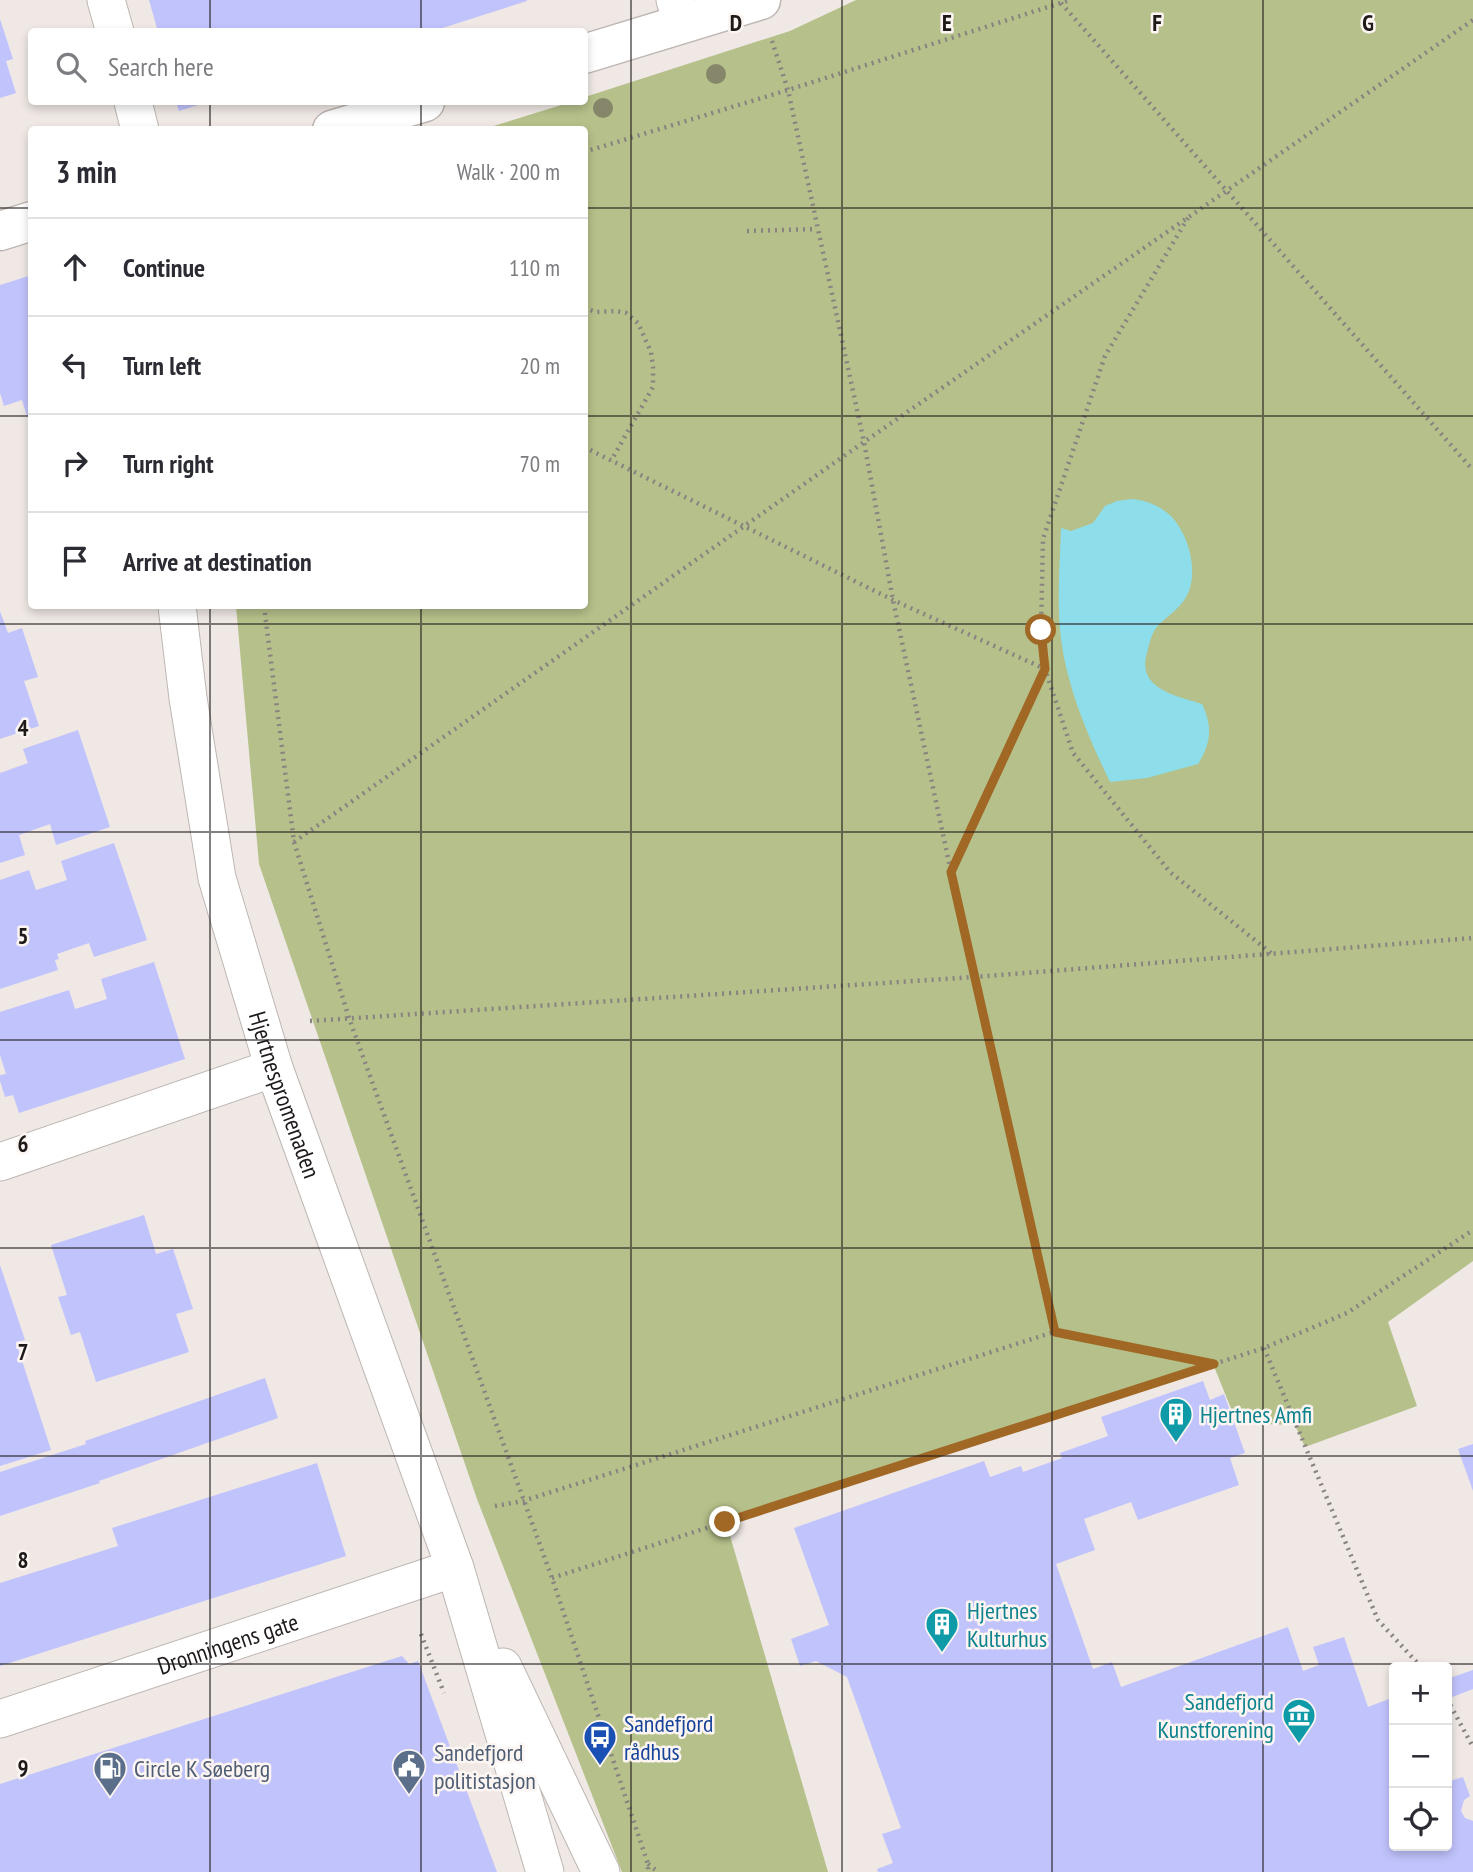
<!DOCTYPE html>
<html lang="en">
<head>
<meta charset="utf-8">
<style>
	:root { --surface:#fff; --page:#f7f7f7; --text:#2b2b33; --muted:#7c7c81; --line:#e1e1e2 }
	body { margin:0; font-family:"PT Sans Narrow",sans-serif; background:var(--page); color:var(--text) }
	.controls { position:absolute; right:21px; bottom:21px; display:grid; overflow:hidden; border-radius:7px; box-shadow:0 4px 10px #0003 }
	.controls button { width:63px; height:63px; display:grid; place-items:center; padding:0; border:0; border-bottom:2px solid var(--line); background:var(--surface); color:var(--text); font:35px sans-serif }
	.stop { position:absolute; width:21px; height:21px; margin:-16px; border:5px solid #a06725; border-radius:50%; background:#fff }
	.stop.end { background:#a06725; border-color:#fff; box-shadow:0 2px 7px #0008 }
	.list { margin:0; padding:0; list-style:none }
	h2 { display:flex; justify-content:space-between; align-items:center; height:91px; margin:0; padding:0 28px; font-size:30px }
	h2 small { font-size:23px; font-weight:400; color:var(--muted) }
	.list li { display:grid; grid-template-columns:46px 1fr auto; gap:21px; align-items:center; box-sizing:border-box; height:98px; padding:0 28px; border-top:2px solid var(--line) }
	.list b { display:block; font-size:26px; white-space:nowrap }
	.list em { font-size:23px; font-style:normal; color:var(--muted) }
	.icon { flex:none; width:38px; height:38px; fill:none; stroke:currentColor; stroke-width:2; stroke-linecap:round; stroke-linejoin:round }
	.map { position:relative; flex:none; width:1473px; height:1872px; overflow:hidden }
	.search { position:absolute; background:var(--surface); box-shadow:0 4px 10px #0003; left:28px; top:28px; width:560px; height:77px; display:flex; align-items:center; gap:18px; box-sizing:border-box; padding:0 24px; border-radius:7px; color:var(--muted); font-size:26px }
	.panel { position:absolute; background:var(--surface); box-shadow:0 4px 10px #0003; left:28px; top:126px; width:560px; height:483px; border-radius:7px }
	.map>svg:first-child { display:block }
	.green { fill:#b5c08a }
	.water { fill:#8ddeea }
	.building { fill:#c1c3fd }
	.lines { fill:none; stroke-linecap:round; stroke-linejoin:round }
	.minor-casing { stroke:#bdb6b2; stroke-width:39 }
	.tertiary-casing { stroke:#bdb6b2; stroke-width:41 }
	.path { stroke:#888280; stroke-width:4.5; stroke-dasharray:2 5; stroke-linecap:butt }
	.minor { stroke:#fff; stroke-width:37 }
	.tertiary { stroke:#fff; stroke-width:38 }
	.tree { fill:#85866a }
	.route { stroke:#a06725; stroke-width:9 }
	.grid { fill:none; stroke:#1d1a19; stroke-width:2; stroke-opacity:0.55 }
	.labels { text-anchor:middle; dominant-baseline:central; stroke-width:5; stroke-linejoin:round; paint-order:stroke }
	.street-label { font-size:24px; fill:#1d1a19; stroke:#fdf5f1 }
	.culture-label { font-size:24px; fill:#0d838f; stroke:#fdf5f1; text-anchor:start }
	.transit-label { font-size:24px; fill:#164399; stroke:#fdf5f1; text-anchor:start }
	.service-label { font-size:24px; fill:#4e5e75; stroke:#fdf5f1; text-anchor:start }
	.grid-label { font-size:23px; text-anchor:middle; font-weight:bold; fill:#1d1a19; stroke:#fdf5f1; stroke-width:5; stroke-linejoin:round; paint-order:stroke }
</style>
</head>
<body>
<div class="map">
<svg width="1473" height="1872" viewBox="0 0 1473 1872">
	<rect width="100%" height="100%" fill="#efe8e4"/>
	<path class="green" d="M856,0H1473V1261L1388,1322L1417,1406L1305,1447L1295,1425L1237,1423L1213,1364L726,1522L828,1872H622L477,1499L259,864L236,606H584V130L484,129L571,102H584L585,97L790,31Z"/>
	<path class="water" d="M1132,499C1150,501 1168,509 1178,525C1191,544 1198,577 1186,597C1180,609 1165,617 1156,628C1151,635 1149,645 1147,653C1136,689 1177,696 1202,704C1213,727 1211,743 1198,764L1147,778L1110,782C1087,734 1065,683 1060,630C1057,596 1060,562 1061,528L1071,531L1093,523L1105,506L1117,501Z"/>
	<path class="building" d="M149,0H527V1L430,32H158Z
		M0,19L13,59L6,61L16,93L0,98Z
		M176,102H208L179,111Z
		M32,275V414L27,416L22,400L4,406L0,393V285Z
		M0,611L8,633L22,628L38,677L24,681L39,726L0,739Z
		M78,730L110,827L56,845L50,824L19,835L25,855L0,863V773L28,763L23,749Z
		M114,843L147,940L94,957L89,943L57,954L59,959L55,960L58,970L0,989V880L29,870L36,890L67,880L61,861Z
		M154,962L185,1059L19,1113L13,1095L5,1097L0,1081V1075L6,1074L0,1055V1012L69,990L75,1009L107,999L101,979Z
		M144,1215L156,1254L173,1249L193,1309L176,1314L189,1352L96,1382L80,1332L71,1335L58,1297L67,1295L51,1245Z
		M0,1265L25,1340L16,1342L51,1450L0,1466Z
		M265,1378L278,1418L99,1481L100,1483L0,1516V1472L86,1444L85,1441Z
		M1203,1381L1210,1400L1224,1394L1245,1453L1230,1458L1239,1485L1138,1520L1131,1502L1084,1519L1095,1550L1056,1564L1093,1669L1112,1662L1121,1687L1288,1627L1303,1671L1319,1665L1313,1647L1344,1637L1368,1707L1394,1697V1717L1390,1718L1394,1730V1846H1447V1782L1463,1777L1470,1796L1464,1800L1461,1811L1465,1818L1473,1821V1872H878L877,1869L893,1863L882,1834L901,1828L847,1677L816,1661L800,1666L791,1639L829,1625L794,1528L984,1461L990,1477L1021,1466L1023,1472L1062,1458L1060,1453L1108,1436L1101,1417Z
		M1473,1444V1491L1458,1449Z
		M317,1463L346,1556L0,1666V1583L118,1546L112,1528Z
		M402,1656L409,1664L418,1661L497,1872H0V1784Z
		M1473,1670V1689L1447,1699V1679Z"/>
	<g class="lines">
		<defs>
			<g id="minor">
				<path d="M106,0L115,32"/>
				<path d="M675,0L683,24"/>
				<path d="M133,102L140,130"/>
				<path id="s1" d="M177,606L188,698L217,878L274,1068L455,1568L545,1872"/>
				<path d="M0,1162L274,1068"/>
				<path d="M503,1667L601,1872"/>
				<path id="s2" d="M0,1719L455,1568"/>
			</g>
			<path id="tertiary" d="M584,54L761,0
				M332,130L425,102
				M0,231L32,221"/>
		</defs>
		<use href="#minor" class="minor-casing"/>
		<use href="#tertiary" class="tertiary-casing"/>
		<path class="path" d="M1061,3L1473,470
			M772,41L788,90L864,442L893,600L951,872L1054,1332
			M584,152L788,90L1070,0
			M1188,218L1105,356L1043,539L1041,630L1045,669L1073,753L1170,872L1271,953
			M747,231L817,229
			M584,308L596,312L616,311L626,313L638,323L651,352L653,367V387L611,461
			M584,447L893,600L1045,669L952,871
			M264,606L294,842L349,1018L552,1578L648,1864V1872
			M294,842L864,442L1473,20
			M310,1021L974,977L1473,938
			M1264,1348L1378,1620L1421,1667
			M495,1506L523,1501L1054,1332L1214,1364L1264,1348L1347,1313L1473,1230
			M552,1578L1210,1365
			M421,1634L444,1693
			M1447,1699L1473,1747
			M648,1864L658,1872"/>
		<use href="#minor" class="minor"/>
		<use href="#tertiary" class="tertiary"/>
	</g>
	<g class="tree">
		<circle cx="716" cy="74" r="10"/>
		<circle cx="603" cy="108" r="10"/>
	</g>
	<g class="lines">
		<path class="route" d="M725,1522L1214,1364L1055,1332L951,872L1045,669L1041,630"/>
	</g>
	<path class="grid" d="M210,0V32M421,0V32M631,0V1872M842,0V1872M1052,0V1872M1263,0V1872M210,102V130M421,102V130M0,208H32M584,208H1473M0,416H32M584,416H1473M210,606V1872M421,606V1872M0,624H1473M0,832H1473M0,1040H1473M0,1248H1473M0,1456H1473M0,1664H1473"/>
	<defs>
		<symbol id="building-pin" viewBox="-11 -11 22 30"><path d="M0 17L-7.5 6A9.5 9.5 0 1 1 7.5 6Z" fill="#0f9aa8" stroke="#fdf5f1"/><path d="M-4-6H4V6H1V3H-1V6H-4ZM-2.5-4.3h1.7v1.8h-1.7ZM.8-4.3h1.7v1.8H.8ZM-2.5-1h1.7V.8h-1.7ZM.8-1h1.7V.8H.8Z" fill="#fff"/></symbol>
		<symbol id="museum-pin" viewBox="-11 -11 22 30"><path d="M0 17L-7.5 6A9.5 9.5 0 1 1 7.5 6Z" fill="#0f9aa8" stroke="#fdf5f1"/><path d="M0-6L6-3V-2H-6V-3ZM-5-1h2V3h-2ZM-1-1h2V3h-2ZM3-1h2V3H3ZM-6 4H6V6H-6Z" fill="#fff"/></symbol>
		<symbol id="bus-pin" viewBox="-11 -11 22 30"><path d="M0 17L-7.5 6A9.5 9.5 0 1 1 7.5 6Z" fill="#1a4fb4" stroke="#fdf5f1"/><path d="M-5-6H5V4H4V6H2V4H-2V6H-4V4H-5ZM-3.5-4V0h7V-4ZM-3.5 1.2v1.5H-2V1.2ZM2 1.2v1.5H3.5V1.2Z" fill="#fff"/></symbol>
		<symbol id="civic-pin" viewBox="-11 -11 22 30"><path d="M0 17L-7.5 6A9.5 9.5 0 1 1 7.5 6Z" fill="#5c6f8a" stroke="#fdf5f1"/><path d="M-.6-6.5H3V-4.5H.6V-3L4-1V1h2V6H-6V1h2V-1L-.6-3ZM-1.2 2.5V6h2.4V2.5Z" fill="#fff"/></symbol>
		<symbol id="fuel-pin" viewBox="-11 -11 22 30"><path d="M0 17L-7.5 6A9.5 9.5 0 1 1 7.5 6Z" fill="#5c6f8a" stroke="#fdf5f1"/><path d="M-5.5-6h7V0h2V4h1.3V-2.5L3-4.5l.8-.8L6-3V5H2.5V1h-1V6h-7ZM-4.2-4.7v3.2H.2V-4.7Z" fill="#fff"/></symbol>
	</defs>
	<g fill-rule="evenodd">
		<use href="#building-pin" x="1157" y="1395" width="38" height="52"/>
		<use href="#building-pin" x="923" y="1605" width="38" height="52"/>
		<use href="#museum-pin" x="1280" y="1696" width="38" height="52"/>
		<use href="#bus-pin" x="581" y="1718" width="38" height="52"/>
		<use href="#civic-pin" x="390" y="1747" width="38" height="52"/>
		<use href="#fuel-pin" x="91" y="1749" width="38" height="52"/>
	</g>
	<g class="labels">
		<g class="street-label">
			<text stroke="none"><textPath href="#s1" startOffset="502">Hjertnespromenaden</textPath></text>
			<text stroke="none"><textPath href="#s2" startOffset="240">Dronningens gate</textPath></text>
		</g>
		<g class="culture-label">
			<text x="1200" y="1414">Hjertnes Amfi</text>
			<text x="967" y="1610">Hjertnes<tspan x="967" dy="28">Kulturhus</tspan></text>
			<text x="1274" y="1701" text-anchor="end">Sandefjord<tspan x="1274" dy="28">Kunstforening</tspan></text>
		</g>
		<g class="transit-label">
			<text x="624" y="1723">Sandefjord<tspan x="624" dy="28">rådhus</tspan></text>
		</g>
		<g class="service-label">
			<text x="434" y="1752">Sandefjord<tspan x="434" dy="28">politistasjon</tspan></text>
			<text x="134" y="1768">Circle K Søeberg</text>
		</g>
	</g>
	<g class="grid-label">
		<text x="736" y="31">D</text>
		<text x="947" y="31">E</text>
		<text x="1157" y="31">F</text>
		<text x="1368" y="31">G</text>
		<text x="23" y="736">4</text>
		<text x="23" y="944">5</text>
		<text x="23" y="1152">6</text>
		<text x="23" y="1360">7</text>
		<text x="23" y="1568">8</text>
		<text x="23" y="1776">9</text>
	</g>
</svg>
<div class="controls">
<button>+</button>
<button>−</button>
<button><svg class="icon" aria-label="locate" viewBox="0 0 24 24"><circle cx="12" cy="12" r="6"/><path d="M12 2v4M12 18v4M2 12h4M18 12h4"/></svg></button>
</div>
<div class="stop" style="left:1041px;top:630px"></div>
<div class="stop end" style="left:725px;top:1522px"></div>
<div class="search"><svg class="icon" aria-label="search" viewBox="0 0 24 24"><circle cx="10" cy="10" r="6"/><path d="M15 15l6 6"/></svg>Search here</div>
<section class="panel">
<h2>3 min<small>Walk · 200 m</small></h2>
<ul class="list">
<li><svg class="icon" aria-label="ahead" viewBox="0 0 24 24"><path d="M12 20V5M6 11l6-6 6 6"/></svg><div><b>Continue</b></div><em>110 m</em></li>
<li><svg class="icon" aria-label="left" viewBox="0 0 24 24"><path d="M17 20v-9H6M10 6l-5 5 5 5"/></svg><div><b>Turn left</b></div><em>20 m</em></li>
<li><svg class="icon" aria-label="right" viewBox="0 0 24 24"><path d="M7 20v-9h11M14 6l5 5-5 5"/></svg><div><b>Turn right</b></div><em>70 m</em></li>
<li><svg class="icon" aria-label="arrive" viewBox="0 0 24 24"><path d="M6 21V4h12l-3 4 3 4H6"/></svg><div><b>Arrive at destination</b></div></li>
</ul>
</section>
</div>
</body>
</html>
